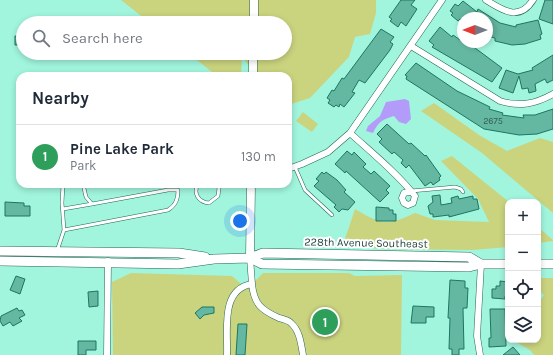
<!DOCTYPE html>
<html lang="en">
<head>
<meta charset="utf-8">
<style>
	:root { --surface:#fff; --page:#f2f2f3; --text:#1f2937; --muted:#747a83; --line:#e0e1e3; --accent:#1a73e8 }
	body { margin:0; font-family:Karla,sans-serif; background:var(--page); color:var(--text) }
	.controls { position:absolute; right:12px; bottom:12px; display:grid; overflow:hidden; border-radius:8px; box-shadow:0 2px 6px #0003 }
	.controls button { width:36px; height:36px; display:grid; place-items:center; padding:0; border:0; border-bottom:1px solid var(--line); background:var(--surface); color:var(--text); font:20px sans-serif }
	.compass { position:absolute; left:457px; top:12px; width:36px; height:36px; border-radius:50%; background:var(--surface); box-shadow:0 2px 6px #0003; rotate:270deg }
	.you { position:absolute; left:240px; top:221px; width:14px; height:14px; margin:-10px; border:3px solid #fff; border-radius:50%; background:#1a73e8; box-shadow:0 0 0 6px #1a73e833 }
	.badge { display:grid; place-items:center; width:26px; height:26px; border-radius:50%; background:var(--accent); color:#fff; font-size:13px; font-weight:700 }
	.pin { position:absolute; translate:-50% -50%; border:2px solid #fff; box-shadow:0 1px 4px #0006 }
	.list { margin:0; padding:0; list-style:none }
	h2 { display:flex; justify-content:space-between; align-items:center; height:52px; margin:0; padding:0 16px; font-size:17px }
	h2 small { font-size:13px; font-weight:400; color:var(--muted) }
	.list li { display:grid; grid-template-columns:26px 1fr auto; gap:12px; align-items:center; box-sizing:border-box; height:64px; padding:0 16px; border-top:1px solid var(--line) }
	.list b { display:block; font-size:15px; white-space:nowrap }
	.list p { margin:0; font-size:13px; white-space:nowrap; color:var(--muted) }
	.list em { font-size:13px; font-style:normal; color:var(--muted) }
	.icon { flex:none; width:22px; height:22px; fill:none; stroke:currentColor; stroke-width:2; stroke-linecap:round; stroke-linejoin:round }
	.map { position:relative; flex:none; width:553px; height:355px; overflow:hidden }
	.search { position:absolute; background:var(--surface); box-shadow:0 2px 6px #0003; left:16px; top:16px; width:276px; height:44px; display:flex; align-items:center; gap:10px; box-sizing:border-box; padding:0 14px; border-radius:22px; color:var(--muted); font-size:15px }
	.panel { position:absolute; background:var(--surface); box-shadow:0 2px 6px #0003; left:16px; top:72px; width:276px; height:116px; border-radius:12px }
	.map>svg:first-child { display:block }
	.green { fill:#cad47e }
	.water { fill:#b39cf9 }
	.building { fill:#64b7a1; stroke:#1b7763 }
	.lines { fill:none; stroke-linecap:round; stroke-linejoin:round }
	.service-casing { stroke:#246555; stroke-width:4 }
	.minor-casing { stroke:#246555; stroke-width:7 }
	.tertiary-casing { stroke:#246555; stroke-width:9 }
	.secondary-casing { stroke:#246555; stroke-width:10 }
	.service { stroke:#fff; stroke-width:3 }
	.minor { stroke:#fff; stroke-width:6 }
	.tertiary { stroke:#fff; stroke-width:8 }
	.secondary { stroke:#fff; stroke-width:9 }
	.labels { text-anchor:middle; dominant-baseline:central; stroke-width:4; stroke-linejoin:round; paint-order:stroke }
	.number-label { font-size:9px; fill:#326154 }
	.street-label { font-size:11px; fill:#21443b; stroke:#fff }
</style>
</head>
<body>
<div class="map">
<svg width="553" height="355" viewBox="0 0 553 355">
	<rect width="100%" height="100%" fill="#a1f5dd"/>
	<path class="green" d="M121,0H376V13L370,34L355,37L349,57L310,98L288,105V76H258L242,57L241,76H217L188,53H285V23H150Z
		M434,103L479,135L507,151L540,138L553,142V213L482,153L421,111Z
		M303,112L318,124L312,132L296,121Z
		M452,156L509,202L508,247L473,250L380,249L355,245L345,239L355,209C382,225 387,226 415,213L435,220L489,222L478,199L441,161Z
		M538,227L553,240V241L538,243Z
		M131,273L232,276L247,289L263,273H349L355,276L402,275L401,355H113L112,282Z
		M538,278H553V355H534L530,350L512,340H538V304L544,295L538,290Z"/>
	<path class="water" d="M405,99L409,101L411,119L406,124L399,122L394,116C383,119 378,122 373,133L366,131L368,126L380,116L386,102Z"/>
	<path class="building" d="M401,0H415L411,5L417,9L406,26L401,22L398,27L390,21L392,19L389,17Z
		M545,0H553V24L539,19Z
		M463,1L477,12L478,9L500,23L516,27V25L538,20L542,34L540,35L541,39L525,44L512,45L495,41V38L487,36V18H463V21L460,19L458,21L451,15L453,13L450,11L455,4L458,6Z
		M440,27L452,37L453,35L463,42H467L502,68L492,82L432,47L434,45L429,41Z
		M381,29L394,37L390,42L393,44L390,50L365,83L359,80L352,92L355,93L344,107L340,104L339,107L336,105L334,107L328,103L330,100L327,98L332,90L334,91L342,78L344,79Z
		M15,36H23V45H15Z
		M553,55V80L547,83L545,79L535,84L536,91L529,93L528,88L522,89L519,76L513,93L499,88L506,70L518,74L533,70L532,68Z
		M416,63L457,91L490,107L489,109L503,113L502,115L524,118L523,115H535L553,109V129L537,134L519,135L484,129L406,79L407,76L405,75Z
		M387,124L409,144L411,143L425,156L426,155L441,176L439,178L440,180L433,185L431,182L425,186L409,165L406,168L401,163L403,160L394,152L392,154L379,142L382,139L377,134Z
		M347,151L352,155L354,152L366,164L363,167L371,174L374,171L390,186L386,190L389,193L380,202L346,171L345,173L335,164Z
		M322,172L324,174L326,172L337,180L346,190L344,192L355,202L348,210L342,209L339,212L334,207L336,205L314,186L319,181L316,179Z
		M440,195L441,205L452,203L451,198L458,196L459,199L473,196V199H477L479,209L449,217V215L433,217V214H430L428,206L433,202L432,196Z
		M5,202L24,203V206H30V216H5Z
		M376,207L389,208V210H393V214H396V221H376Z
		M16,276L25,279L20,294L10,290Z
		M450,280L465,281V288H468L467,308H463L464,349H459V355H452V349H449L450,318H448Z
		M500,281L508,282V296H505V299L492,298V289H496V286H500Z
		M98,291V306L89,307L88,292Z
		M413,306L434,307V317H426V323H411Z
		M202,307H214V313L204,315L200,319L195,313Z
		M17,308L19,311L22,310L25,315L19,318L22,321L13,326L10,322L3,326L0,321L1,316Z
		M490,309H505L506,346L489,347V338H491Z
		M238,324H247L245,355H236Z
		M78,341H96V350H86V355H78Z
		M513,347L520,355H503Z"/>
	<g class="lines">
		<defs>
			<path id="service" d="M295,167L305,190L332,215
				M198,184C193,193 198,202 209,203L218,196L219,188L216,184
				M411,191L455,187L461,189L463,192
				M63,209L92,204
				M64,230L168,210C176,205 178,199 178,190H168L92,204L86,197L83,184
				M57,251L64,230L62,203L63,184"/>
			<path id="minor" d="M486,0C502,10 519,22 533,0
				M411,46L500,101C520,107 535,104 553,94
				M350,133C372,153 397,173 415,196L413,203L408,205L404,203L402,198L404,193L409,192
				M288,169L302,164L328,152L350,133L442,0
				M252,284C254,304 261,310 279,318C283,319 288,320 291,323C300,331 301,344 303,355
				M107,355L108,261
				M227,355C228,330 220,289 252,284L250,258
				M480,355L477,336L481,264"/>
			<path id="tertiary" d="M254,23V0
				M253,76V53
				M250,258L251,184"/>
			<path id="secondary" d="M0,251L179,253L205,257
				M250,258L262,264L469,267L481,264H508
				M0,261L178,264L214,259L250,258L263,253L469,257L481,264
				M538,264H553"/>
		</defs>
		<use href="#service" class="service-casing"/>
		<use href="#minor" class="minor-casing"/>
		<use href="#tertiary" class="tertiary-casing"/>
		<use href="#secondary" class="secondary-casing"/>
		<use href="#service" class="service"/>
		<use href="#minor" class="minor"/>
		<use href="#tertiary" class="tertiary"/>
		<use href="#secondary" class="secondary"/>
	</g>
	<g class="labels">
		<g class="number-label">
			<text x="493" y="121">2675</text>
		</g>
		<g class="street-label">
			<text transform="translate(366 243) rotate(1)">228th Avenue Southeast</text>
		</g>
	</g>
</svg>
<div class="controls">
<button>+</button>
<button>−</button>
<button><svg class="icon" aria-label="locate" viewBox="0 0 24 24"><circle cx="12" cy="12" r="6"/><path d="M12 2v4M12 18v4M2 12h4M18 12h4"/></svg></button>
<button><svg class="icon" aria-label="layers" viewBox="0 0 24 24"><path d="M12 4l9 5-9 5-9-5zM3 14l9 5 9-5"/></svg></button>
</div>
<svg class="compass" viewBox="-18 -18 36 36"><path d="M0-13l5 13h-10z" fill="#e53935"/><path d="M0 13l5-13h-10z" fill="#747a83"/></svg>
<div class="you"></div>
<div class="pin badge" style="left:325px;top:322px;background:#2e9e5b">1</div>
<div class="search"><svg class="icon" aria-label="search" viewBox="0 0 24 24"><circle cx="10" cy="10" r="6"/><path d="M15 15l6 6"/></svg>Search here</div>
<section class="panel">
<h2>Nearby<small></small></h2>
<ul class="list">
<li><span class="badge" style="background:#2e9e5b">1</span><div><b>Pine Lake Park</b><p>Park</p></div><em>130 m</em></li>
</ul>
</section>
</div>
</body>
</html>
